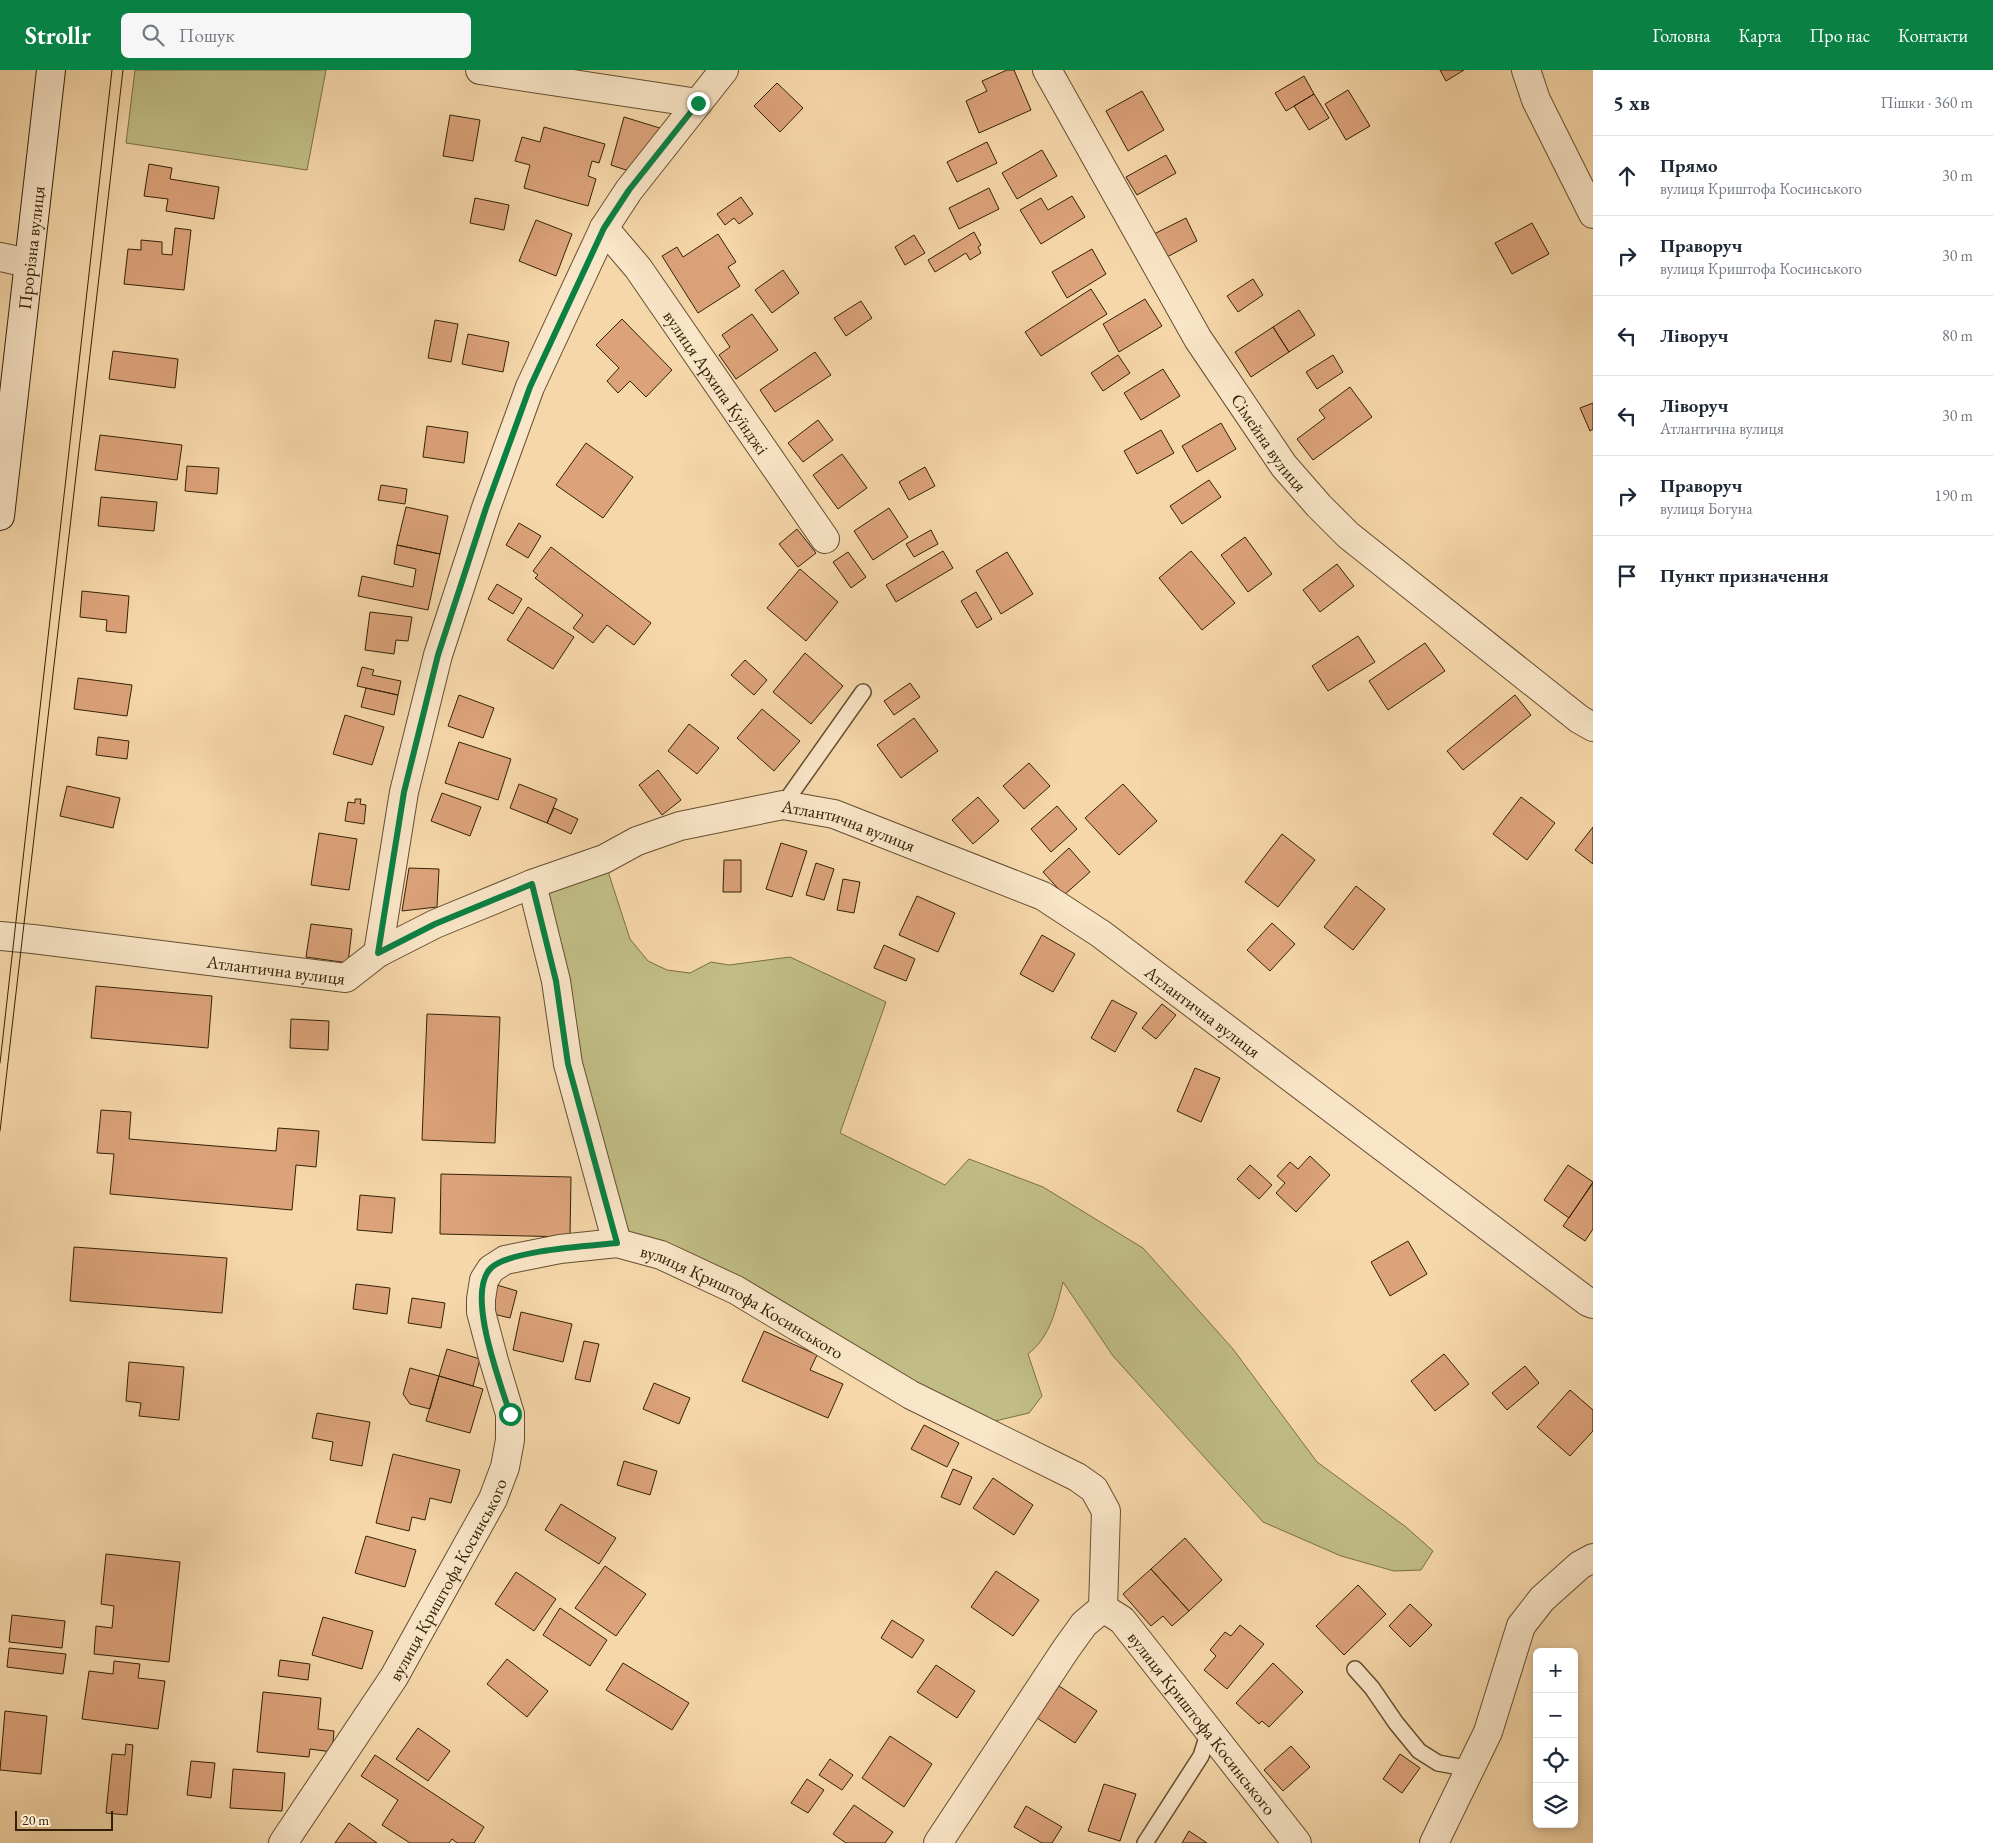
<!DOCTYPE html>
<html lang="uk">
<head>
<meta charset="utf-8">
<style>
	:root { --surface:#fff; --page:#f6f6f7; --text:#1f2937; --muted:#747a83; --line:#e0e1e3; --accent:#0b8043 }
	body { margin:0; font-family:"EB Garamond",serif; background:var(--page); color:var(--text) }
	.controls { position:absolute; right:15px; bottom:15px; display:grid; overflow:hidden; border-radius:8px; box-shadow:0 2px 8px #0003 }
	.controls button { width:45px; height:45px; display:grid; place-items:center; padding:0; border:0; border-bottom:1px solid var(--line); background:var(--surface); color:var(--text); font:25px sans-serif }
	.scale { position:absolute; left:15px; bottom:12px; width:98px; box-sizing:border-box; padding-left:5px; border:2px solid #332207; border-top:0; font-size:14px; line-height:18px; white-space:nowrap; color:#332207; -webkit-text-stroke:4px #f9e5c7; paint-order:stroke }
	.stop { position:absolute; width:15px; height:15px; margin:-11px; border:4px solid #0b8043; border-radius:50%; background:#fff }
	.stop.end { background:#0b8043; border-color:#fff; box-shadow:0 1px 5px #0008 }
	.list { margin:0; padding:0; list-style:none }
	h2 { display:flex; justify-content:space-between; align-items:center; height:65px; margin:0; padding:0 20px; font-size:21px }
	h2 small { font-size:16px; font-weight:400; color:var(--muted) }
	.list li { display:grid; grid-template-columns:32px 1fr auto; gap:15px; align-items:center; box-sizing:border-box; height:80px; padding:0 20px; border-top:1px solid var(--line) }
	.list b { display:block; font-size:19px; white-space:nowrap }
	.list p { margin:0; font-size:16px; white-space:nowrap; color:var(--muted) }
	.list em { font-size:16px; font-style:normal; color:var(--muted) }
	.icon { flex:none; width:28px; height:28px; fill:none; stroke:currentColor; stroke-width:2; stroke-linecap:round; stroke-linejoin:round }
	.map { position:relative; flex:none; width:1593px; height:1773px; overflow:hidden }
	header { display:flex; align-items:center; gap:30px; box-sizing:border-box; height:70px; padding:0 25px; background:var(--accent); color:#fff }
	header strong { font-size:24px }
	nav { display:flex; gap:28px; margin-inline-start:auto; font-size:18px }
	.search { width:350px; height:45px; background:var(--page); display:flex; align-items:center; gap:12px; box-sizing:border-box; padding:0 18px; border-radius:8px; color:var(--muted); font-size:19px }
	main { display:flex }
	aside { flex:1; background:var(--surface) }
	.map>svg:first-child { display:block }
	.green { fill:#c1bd85; stroke:#7a7046 }
	.building { fill:#dca27a; stroke:#332207 }
	.lines { fill:none; stroke-linecap:round; stroke-linejoin:round }
	.service-casing { stroke:#644f30; stroke-width:18 }
	.minor-casing { stroke:#644f30; stroke-width:30 }
	.secondary-casing { stroke:#332207; stroke-width:30 }
	.service { stroke:#f9e5c7; stroke-width:15 }
	.minor { stroke:#f9e5c7; stroke-width:28 }
	.secondary { stroke:#f9e5c7; stroke-width:28 }
	.tram { stroke:#332207; stroke-width:1 }
	.route { stroke:#0b8043; stroke-width:6 }
	.labels { text-anchor:middle; dominant-baseline:central; stroke-width:4.5; stroke-linejoin:round; paint-order:stroke }
	.street-label { font-size:18px; fill:#332207; stroke:#f9e5c7 }
</style>
</head>
<body>
<header>
<strong>Strollr</strong>
<div class="search"><svg class="icon" aria-label="search" viewBox="0 0 24 24"><circle cx="10" cy="10" r="6"/><path d="M15 15l6 6"/></svg>Пошук</div>
<nav><a>Головна</a><a>Карта</a><a>Про нас</a><a>Контакти</a></nav>
</header>
<main>
<div class="map">
<svg width="1593" height="1773" viewBox="0 0 1593 1773">
	<rect width="100%" height="100%" fill="#f6d7a9"/>
	<filter id="stains"><feTurbulence type="fractalNoise" baseFrequency=".004" numOctaves="4"/><feColorMatrix values="0 0 0 0 .2 0 0 0 0 .09 0 0 0 0 .02 0 0 0 .5 -.17"/></filter>
	<radialGradient id="worn" r=".72"><stop offset=".6" stop-color="#630" stop-opacity="0"/><stop offset="1" stop-color="#630" stop-opacity=".3"/></radialGradient>
	<path class="green" d="M135,0H326L307,100L126,73Z
		M604,789L630,869L648,891L667,900L690,903L711,892L729,895L790,887L886,932L840,1063L945,1115L969,1089L1043,1117L1143,1178L1233,1279L1317,1392L1406,1457L1433,1481L1421,1500L1394,1501L1341,1486L1263,1452L1113,1286L1063,1212C1056,1239 1051,1266 1028,1284L1042,1326L1029,1343L974,1356L617,1173L532,814Z"/>
	<path class="building" d="M1007,0H1014L1031,40L979,63L966,31L987,21L982,11Z
		M1440,0H1464L1446,11Z
		M1304,6L1314,24L1286,41L1275,23Z
		M777,13L803,38L780,62L754,36Z
		M1348,20L1370,56L1346,70L1325,34Z
		M1142,21L1164,60L1128,81L1106,41Z
		M1314,24L1329,48L1309,60L1294,36Z
		M450,45L480,50L473,91L443,86Z
		M624,47L663,59L632,102L611,95Z
		M544,57L605,74L599,93L592,91L588,106L596,109L588,136L524,118L530,95L515,91L522,67L540,72Z
		M987,72L997,93L957,112L947,92Z
		M1042,80L1057,106L1017,129L1002,103Z
		M1166,85L1176,103L1137,125L1126,107Z
		M149,94L172,98L170,109L219,117L214,149L166,141L168,129L144,126Z
		M989,118L999,139L959,159L949,138Z
		M1072,126L1085,147L1041,174L1020,140L1041,128L1048,140Z
		M741,127L753,144L739,154L734,148L725,155L717,144Z
		M475,128L509,135L504,160L470,153Z
		M1186,148L1197,171L1167,187L1154,164Z
		M536,150L572,164L556,206L519,191Z
		M1532,153L1549,184L1512,204L1495,173Z
		M175,158L191,160L184,220L124,214L128,179L141,180V170L162,172V184L172,185Z
		M974,162L981,175L978,177L981,183L970,190L966,183L935,202L928,190Z
		M718,164L736,192L728,197L740,216L698,243L662,186L677,177L683,187Z
		M914,165L925,183L905,195L895,177Z
		M1092,179L1106,204L1067,228L1052,202Z
		M783,200L799,223L772,243L755,220Z
		M1253,209L1263,225L1238,242L1227,226Z
		M1091,219L1107,244L1041,286L1025,262Z
		M1145,229L1162,256L1119,282L1103,254Z
		M861,231L872,248L846,266L834,248Z
		M1299,240L1315,265L1289,282L1273,257Z
		M752,244L778,280L736,309L719,285L730,277L722,265Z
		M622,249L672,300L646,327L630,311L618,323L607,311L619,298L596,275Z
		M435,250L458,254L451,292L428,288Z
		M1273,257L1289,282L1251,307L1235,282Z
		M468,264L509,272L503,302L462,294Z
		M113,281L178,289L175,318L109,309Z
		M815,282L831,305L775,342L760,320Z
		M1118,285L1130,303L1103,321L1091,303Z
		M1333,285L1343,302L1317,319L1306,302Z
		M1163,299L1180,326L1141,350L1124,323Z
		M1350,317L1372,347L1313,390L1297,369L1325,348L1319,340Z
		M1593,333V359L1590,361L1580,338Z
		M818,350L833,370L803,392L788,373Z
		M1221,353L1236,379L1197,402L1182,376Z
		M427,356L468,362L464,393L423,387Z
		M1161,360L1174,383L1137,404L1124,381Z
		M100,365L182,375L177,410L95,400Z
		M586,373L633,407L603,448L556,415Z
		M842,384L867,418L838,439L813,405Z
		M187,396L219,398L217,424L185,421Z
		M925,397L935,416L909,430L899,412Z
		M1209,410L1221,427L1182,454L1170,436Z
		M381,415L407,419L405,434L378,430Z
		M101,427L157,432L154,461L98,456Z
		M406,437L448,446L440,484L397,475Z
		M889,438L908,467L873,490L854,461Z
		M519,453L541,466L528,488L506,475Z
		M797,459L816,483L798,497L779,474Z
		M931,460L938,474L914,487L906,474Z
		M1245,467L1272,504L1248,522L1221,485Z
		M397,475L440,484L428,540L358,526L362,506L413,517L416,499L394,494Z
		M551,477L651,553L634,575L607,555L593,573L573,558L583,545L535,508L538,505L533,501Z
		M943,481L953,498L896,532L886,515Z
		M1191,481L1235,533L1202,560L1159,508Z
		M848,482L866,507L851,518L833,492Z
		M1007,482L1033,524L1001,544L976,501Z
		M1337,494L1354,516L1320,542L1303,520Z
		M800,499L838,532L806,571L767,538Z
		M497,514L522,529L513,544L488,529Z
		M82,521L129,526L126,563L106,561L107,550L80,547Z
		M976,522L992,549L977,558L961,531Z
		M528,537L574,567L553,599L507,570Z
		M370,542L412,547L408,571L396,570L394,584L365,580Z
		M1358,566L1375,592L1328,621L1312,596Z
		M1425,573L1445,601L1388,640L1369,611Z
		M805,583L843,616L811,654L773,622Z
		M745,590L767,610L754,625L731,605Z
		M362,597L374,600L372,605L401,611L398,625L357,616Z
		M78,608L132,615L127,646L74,639Z
		M910,613L920,627L894,645L884,631Z
		M366,618L398,625L394,645L361,637Z
		M459,625L494,638L483,668L448,656Z
		M1515,625L1531,645L1463,700L1447,681Z
		M762,639L800,671L774,701L737,668Z
		M345,645L384,657L372,695L333,684Z
		M914,648L938,681L901,708L877,675Z
		M689,654L719,678L697,704L668,681Z
		M98,667L129,671L127,689L96,685Z
		M459,672L511,689L498,730L445,713Z
		M1029,693L1050,716L1024,739L1003,716Z
		M658,700L681,730L662,745L639,715Z
		M519,714L557,729L547,753L510,738Z
		M1123,714L1157,751L1119,785L1085,748Z
		M67,716L120,728L113,758L60,746Z
		M442,723L481,737L470,766L431,751Z
		M978,727L999,751L973,774L952,750Z
		M1521,727L1555,753L1527,790L1493,764Z
		M355,729H361L360,734L366,735L364,754L345,751L348,732L355,733Z
		M1057,736L1077,759L1051,782L1031,759Z
		M554,738L578,749L571,764L547,753Z
		M1593,757V794L1575,780Z
		M319,763L357,769L349,820L311,815Z
		M1282,764L1315,790L1278,837L1245,812Z
		M781,773L807,781L792,827L766,819Z
		M1069,778L1090,802L1064,825L1043,802Z
		M724,790H741V822H723Z
		M816,793L834,799L824,830L806,825Z
		M409,798L439,799L437,837L402,841Z
		M843,809L860,812L854,843L837,840Z
		M1356,816L1385,839L1353,880L1324,857Z
		M917,826L955,843L938,882L899,865Z
		M1272,853L1295,874L1270,901L1247,880Z
		M311,854L352,859L348,893L306,887Z
		M1042,865L1075,884L1053,922L1020,904Z
		M884,875L915,889L906,911L874,898Z
		M96,916L212,926L208,978L91,968Z
		M1112,930L1137,943L1115,982L1091,968Z
		M1162,934L1176,945L1156,969L1142,958Z
		M427,944L500,947L495,1073L422,1070Z
		M291,949L329,951L328,980L290,978Z
		M1195,998L1220,1008L1201,1052L1177,1041Z
		M101,1040L131,1042L129,1069L276,1081L278,1058L319,1061L316,1097L296,1095L292,1140L110,1124L114,1084L97,1083Z
		M1310,1086L1330,1105L1296,1142L1276,1123L1285,1113L1277,1106L1290,1092L1298,1099Z
		M1250,1095L1272,1115L1259,1129L1237,1109Z
		M1568,1095L1593,1112L1569,1148L1544,1130Z
		M441,1104L571,1107L570,1167L440,1164Z
		M1593,1113V1159L1585,1171L1563,1156Z
		M360,1125L395,1128L392,1163L357,1160Z
		M1408,1171L1427,1204L1390,1226L1371,1192Z
		M74,1177L227,1188L222,1243L70,1231Z
		M356,1214L390,1218L387,1244L353,1239Z
		M497,1215L517,1221L510,1248L489,1243Z
		M412,1228L445,1233L441,1258L408,1253Z
		M521,1242L572,1254L563,1292L513,1280Z
		M764,1261L817,1285L810,1300L843,1314L828,1348L742,1311Z
		M584,1271L599,1274L590,1312L575,1309Z
		M447,1279L480,1289L473,1316L439,1306Z
		M1444,1284L1469,1314L1435,1341L1411,1311Z
		M129,1292L184,1297L179,1350L139,1346L141,1333L126,1331Z
		M1525,1296L1539,1313L1507,1340L1492,1323Z
		M410,1298L439,1306L430,1339L410,1334L403,1324Z
		M439,1306L483,1319L470,1363L426,1351Z
		M654,1313L690,1328L679,1354L643,1339Z
		M1570,1320L1593,1340V1361L1570,1386L1537,1357Z
		M317,1343L370,1352L362,1396L330,1390L333,1372L312,1368Z
		M924,1355L959,1373L947,1397L911,1379Z
		M393,1384L460,1400L451,1433L430,1428L425,1450L412,1447L409,1461L376,1453Z
		M624,1391L657,1401L650,1425L617,1415Z
		M953,1399L972,1407L960,1435L941,1427Z
		M993,1408L1033,1435L1014,1465L973,1438Z
		M561,1434L616,1468L599,1494L545,1460Z
		M366,1466L416,1480L405,1517L355,1503Z
		M1185,1468L1222,1510L1189,1541L1151,1499Z
		M106,1484L180,1492L169,1592L94,1584L96,1556L112,1558L114,1536L101,1534Z
		M605,1496L646,1524L616,1566L575,1538Z
		M1151,1499L1189,1541L1172,1556L1163,1546L1151,1556L1123,1524Z
		M996,1501L1039,1530L1013,1566L971,1537Z
		M516,1502L556,1529L534,1561L495,1534Z
		M1358,1515L1386,1544L1344,1585L1316,1556Z
		M1410,1534L1432,1555L1410,1577L1389,1556Z
		M560,1538L607,1570L590,1596L543,1565Z
		M12,1545L65,1551L62,1578L9,1572Z
		M323,1547L373,1561L362,1599L312,1585Z
		M892,1550L924,1570L912,1588L881,1568Z
		M1240,1555L1264,1574L1227,1619L1204,1600L1216,1586L1210,1580L1225,1562L1231,1566Z
		M9,1578L66,1584L63,1604L7,1597Z
		M507,1589L548,1621L527,1647L487,1614Z
		M280,1590L310,1594L308,1610L278,1606Z
		M114,1591L140,1594L138,1608L165,1611L158,1659L82,1649L89,1601L113,1604Z
		M623,1593L689,1633L672,1660L606,1620Z
		M1273,1593L1303,1622L1269,1657L1262,1651L1259,1654L1236,1633Z
		M936,1595L975,1621L957,1648L917,1622Z
		M1059,1616L1097,1641L1075,1673L1037,1648Z
		M263,1622L321,1628L318,1659L334,1661L332,1682L310,1679L309,1687L257,1682Z
		M5,1641L47,1646L41,1704L0,1700Z
		M418,1658L450,1681L428,1711L396,1689Z
		M890,1666L932,1694L904,1737L862,1708Z
		M126,1674L133,1675L127,1745L106,1743L112,1684L125,1685Z
		M1291,1676L1310,1697L1283,1721L1264,1700Z
		M1400,1684L1420,1698L1402,1723L1383,1709Z
		M375,1685L484,1757L474,1773H457L452,1769L449,1773H410L382,1755L398,1730L361,1706Z
		M830,1689L853,1705L842,1720L819,1705Z
		M191,1691L215,1693L211,1728L187,1725Z
		M233,1699L285,1703L282,1741L230,1738Z
		M807,1709L824,1720L808,1743L791,1733Z
		M1104,1714L1136,1724L1120,1771L1088,1761Z
		M854,1735L893,1762L885,1773H846L833,1764Z
		M1026,1736L1062,1757L1052,1773H1042L1014,1757Z
		M349,1753L377,1773H335Z
		M1189,1761L1207,1773H1182Z"/>
	<g class="lines">
		<defs>
			<path id="service" d="M783,735L863,622
				M1355,1599L1372,1618L1396,1653L1419,1681L1438,1693L1471,1699
				M1145,1773L1201,1686L1209,1661"/>
			<g id="minor">
				<path d="M480,0L698,33"/>
				<path id="s1" d="M1047,0L1198,269L1284,396L1319,436L1348,465L1579,649L1593,657"/>
				<path d="M1526,0L1536,30L1593,144"/>
				<path id="s2" d="M604,158L638,198L825,469"/>
				<path d="M0,187L28,193"/>
				<path d="M532,814L556,911L568,994L617,1173"/>
				<path id="s3" d="M0,866L33,869L346,908L378,883L435,854L532,814L604,789L637,771L680,756L783,735L834,744L1043,826L1101,864L1588,1232L1593,1234"/>
				<path d="M378,883L404,722L438,585L486,438L530,317L604,158L629,120L724,0"/>
				<path id="s4" d="M283,1773L394,1607L493,1429L505,1397L510,1370V1344L494,1291L481,1242V1229L484,1210L491,1199L505,1190L560,1179L617,1173L661,1185L736,1220L911,1325L1077,1407L1094,1419L1106,1441L1103,1538"/>
				<path id="s5" d="M938,1773L1066,1579L1084,1554L1103,1538L1122,1550L1297,1773"/>
				<path d="M1434,1773L1488,1662L1521,1556L1542,1529L1580,1495L1593,1488"/>
			</g>
			<g id="secondary">
				<path id="s6" d="M0,446L51,0"/>
			</g>
		</defs>
		<use href="#service" class="service-casing"/>
		<use href="#minor" class="minor-casing"/>
		<use href="#secondary" class="secondary-casing"/>
		<use href="#service" class="service"/>
		<use href="#minor" class="minor"/>
		<use href="#secondary" class="secondary"/>
		<path class="tram" d="M0,993L112,0
			M0,1061L123,0"/>
	</g>
	<g class="lines">
		<path class="route" d="M510,1344C501,1314 465,1223 491,1198C511,1180 589,1176 617,1173L568,994L556,911L532,814L435,854L378,883L404,722L438,585L486,438L530,317L604,158L629,120L698,33"/>
	</g>
	<g class="labels">
		<g class="street-label">
			<text stroke="none"><textPath href="#s6" startOffset="270">Прорізна вулиця</textPath></text>
			<text stroke="none"><textPath href="#s2" startOffset="191">вулиця Архипа Куїнджі</textPath></text>
			<text stroke="none"><textPath href="#s1" startOffset="434">Сімейна вулиця</textPath></text>
			<text stroke="none"><textPath href="#s3" startOffset="891">Атлантична вулиця</textPath></text>
			<text stroke="none"><textPath href="#s3" startOffset="278">Атлантична вулиця</textPath></text>
			<text stroke="none"><textPath href="#s3" startOffset="1296">Атлантична вулиця</textPath></text>
			<text stroke="none"><textPath href="#s4" startOffset="911">вулиця Криштофа Косинського</textPath></text>
			<text stroke="none"><textPath href="#s4" startOffset="311">вулиця Криштофа Косинського</textPath></text>
			<text stroke="none"><textPath href="#s5" startOffset="441">вулиця Криштофа Косинського</textPath></text>
		</g>
	</g>
	<rect width="100%" height="100%" filter="url(#stains)"/>
	<rect width="100%" height="100%" fill="url(#worn)"/>
</svg>
<div class="controls">
<button>+</button>
<button>−</button>
<button><svg class="icon" aria-label="locate" viewBox="0 0 24 24"><circle cx="12" cy="12" r="6"/><path d="M12 2v4M12 18v4M2 12h4M18 12h4"/></svg></button>
<button><svg class="icon" aria-label="layers" viewBox="0 0 24 24"><path d="M12 4l9 5-9 5-9-5zM3 14l9 5 9-5"/></svg></button>
</div>
<div class="scale">20 m</div>
<div class="stop" style="left:510px;top:1344px"></div>
<div class="stop end" style="left:698px;top:33px"></div>
</div>
<aside>
<h2>5 хв<small>Пішки · 360 m</small></h2>
<ul class="list">
<li><svg class="icon" aria-label="ahead" viewBox="0 0 24 24"><path d="M12 20V5M6 11l6-6 6 6"/></svg><div><b>Прямо</b><p>вулиця Криштофа Косинського</p></div><em>30 m</em></li>
<li><svg class="icon" aria-label="right" viewBox="0 0 24 24"><path d="M7 20v-9h11M14 6l5 5-5 5"/></svg><div><b>Праворуч</b><p>вулиця Криштофа Косинського</p></div><em>30 m</em></li>
<li><svg class="icon" aria-label="left" viewBox="0 0 24 24"><path d="M17 20v-9H6M10 6l-5 5 5 5"/></svg><div><b>Ліворуч</b></div><em>80 m</em></li>
<li><svg class="icon" aria-label="left" viewBox="0 0 24 24"><path d="M17 20v-9H6M10 6l-5 5 5 5"/></svg><div><b>Ліворуч</b><p>Атлантична вулиця</p></div><em>30 m</em></li>
<li><svg class="icon" aria-label="right" viewBox="0 0 24 24"><path d="M7 20v-9h11M14 6l5 5-5 5"/></svg><div><b>Праворуч</b><p>вулиця Богуна</p></div><em>190 m</em></li>
<li><svg class="icon" aria-label="arrive" viewBox="0 0 24 24"><path d="M6 21V4h12l-3 4 3 4H6"/></svg><div><b>Пункт призначення</b></div></li>
</ul>
</aside>
</main>
</body>
</html>
